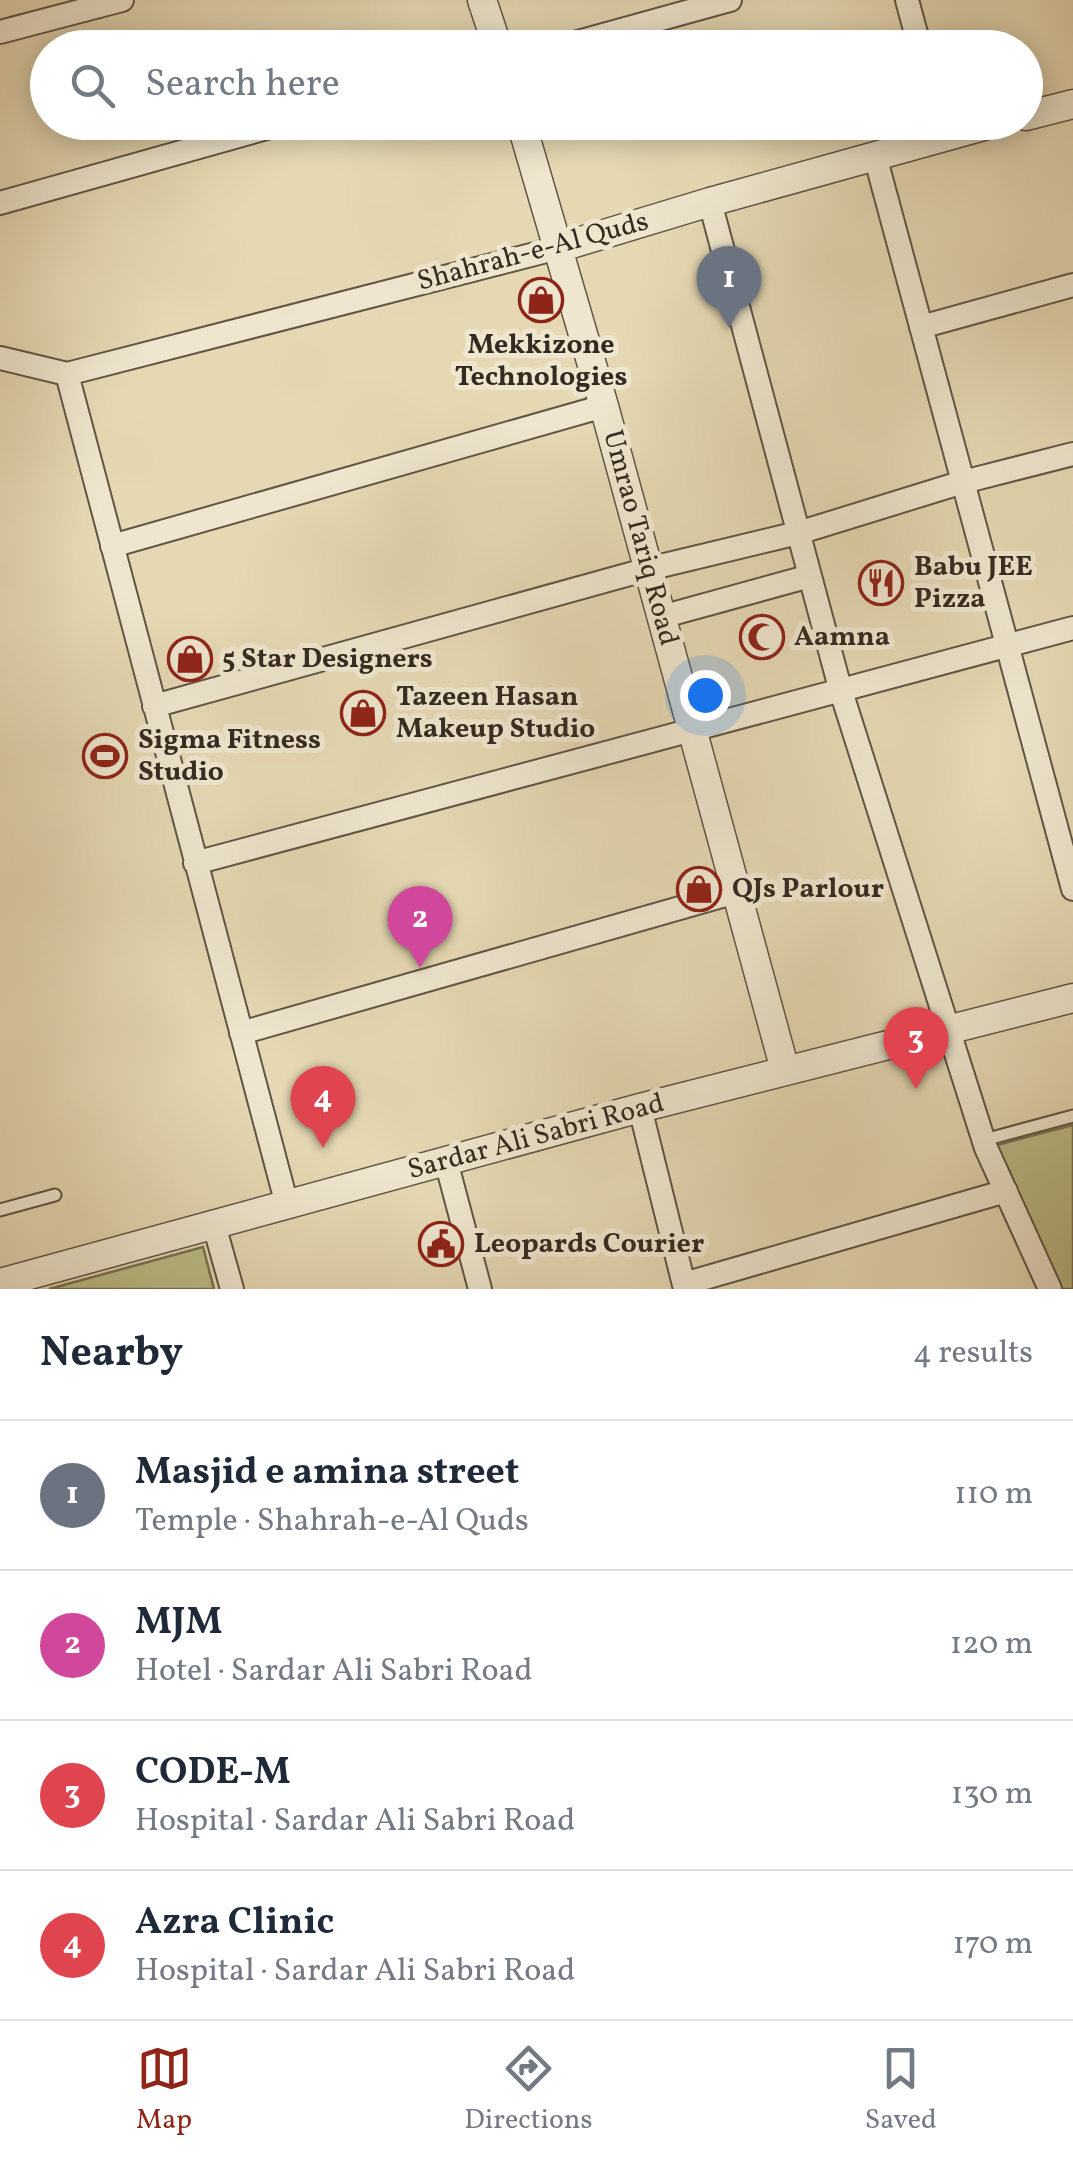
<!DOCTYPE html>
<html lang="en">
<head>
<meta charset="utf-8">
<style>
	:root { --surface:#fff; --page:#f2f2f3; --text:#1f2937; --muted:#747a83; --line:#e0e1e3; --accent:#8f2418 }
	body { margin:0; font-family:Vollkorn,serif; background:var(--page); color:var(--text) }
	.you { position:absolute; left:705px; top:695px; width:35px; height:35px; margin:-25px; border:8px solid #fff; border-radius:50%; background:#1a73e8; box-shadow:0 0 0 15px #1a73e833 }
	.badge { display:grid; place-items:center; width:65px; height:65px; border-radius:50%; background:var(--accent); color:#fff; font-size:32px; font-weight:700 }
	.pin { position:absolute; translate:-50% -82px; filter:drop-shadow(0 2px 5px #0008) }
	.pin::after { content:''; position:absolute; top:52px; width:35px; height:30px; background:inherit; clip-path:polygon(0 0,100% 0,50% 100%) }
	.list { margin:0; padding:0; list-style:none }
	h2 { display:flex; justify-content:space-between; align-items:center; height:130px; margin:0; padding:0 40px; font-size:42px }
	h2 small { font-size:32px; font-weight:400; color:var(--muted) }
	.list li { display:grid; grid-template-columns:65px 1fr auto; gap:30px; align-items:center; box-sizing:border-box; height:150px; padding:0 40px; border-top:2px solid var(--line) }
	.list b { display:block; font-size:38px; white-space:nowrap }
	.list p { margin:0; font-size:32px; white-space:nowrap; color:var(--muted) }
	.list em { font-size:32px; font-style:normal; color:var(--muted) }
	.icon { flex:none; width:55px; height:55px; fill:none; stroke:currentColor; stroke-width:2; stroke-linecap:round; stroke-linejoin:round }
	.map { position:relative; flex:none; width:1073px; height:1289px; overflow:hidden }
	.search { position:absolute; background:var(--surface); box-shadow:0 5px 25px #0003; left:30px; right:30px; top:30px; height:110px; display:flex; align-items:center; gap:25px; box-sizing:border-box; padding:0 35px; border-radius:55px; color:var(--muted); font-size:38px }
	.sheet { height:730px; background:var(--surface) }
	nav { display:flex; justify-content:space-around; align-items:center; box-sizing:border-box; height:140px; border-top:2px solid var(--line); background:var(--surface); font-size:28px; color:var(--muted) }
	nav a { display:grid; justify-items:center; gap:5px }
	nav .on { color:var(--accent) }
	.map>svg:first-child { display:block }
	.green { fill:#bbbc88; stroke:#787355; stroke-width:2.5 }
	.lines { fill:none; stroke-linecap:round; stroke-linejoin:round }
	.service-casing { stroke:#615646; stroke-width:15 }
	.minor-casing { stroke:#615646; stroke-width:26 }
	.tertiary-casing { stroke:#615646; stroke-width:31 }
	.service { stroke:#eee6ce; stroke-width:11 }
	.minor { stroke:#eee6ce; stroke-width:22 }
	.tertiary { stroke:#eee6ce; stroke-width:28 }
	.labels { text-anchor:middle; dominant-baseline:central; stroke-width:10; stroke-linejoin:round; paint-order:stroke }
	.street-label { font-size:28px; fill:#352a22; stroke:#eee6ce }
	.poi-label { font-size:28px; font-weight:bold; fill:#352a22; stroke:#eee6ce; text-anchor:start }
</style>
</head>
<body>
<div class="map">
<svg width="1073" height="1289" viewBox="0 0 1073 1289">
	<rect width="100%" height="100%" fill="#e5d8b3"/>
	<filter id="stains"><feTurbulence type="fractalNoise" baseFrequency=".002" numOctaves="4"/><feColorMatrix values="0 0 0 0 .2 0 0 0 0 .09 0 0 0 0 .02 0 0 0 .5 -.17"/></filter>
	<radialGradient id="worn" r=".72"><stop offset=".6" stop-color="#630" stop-opacity="0"/><stop offset="1" stop-color="#630" stop-opacity=".3"/></radialGradient>
	<path class="green" d="M1073,1125V1289H1050L986,1148Z
		M203,1247L214,1289H49Z"/>
	<g class="lines">
		<defs>
			<path id="service" d="M984,1140L1073,1116
				M0,1210L55,1195"/>
			<path id="minor" d="M907,0L920,48
				M0,32L122,0
				M556,48L730,0
				M875,156L1073,889
				M710,202L840,688L986,1148L1050,1289
				M0,203L288,122
				M921,327L1073,285
				M0,358L67,374L558,248
				M67,374L287,1205
				M112,546L604,406
				M661,617L810,576
				M154,706L648,569L798,533L963,482L1073,454
				M195,863L1073,628
				M241,1033L736,892
				M640,1108L685,1289
				M446,1161L480,1289
				M214,1225L232,1289
				M684,1284L1006,1191"/>
			<path id="tertiary" d="M482,0L498,48
				M1026,116L1073,104
				M521,122L604,406L785,1070
				M558,248L710,202L998,122
				M0,1283L640,1108L1073,998"/>
		</defs>
		<use href="#service" class="service-casing"/>
		<use href="#minor" class="minor-casing"/>
		<use href="#tertiary" class="tertiary-casing"/>
		<use href="#service" class="service"/>
		<use href="#minor" class="minor"/>
		<use href="#tertiary" class="tertiary"/>
	</g>
	<defs>
		<symbol id="shop-ring" viewBox="-11 -11 22 22"><circle r="9.5" fill="#eee6ce" stroke="#8f2418" stroke-width="1.5"/><path d="M-5-2.5h2.3a2.7 3.5 0 0 1 5.4 0H5L5.5 6h-11ZM-1.5-2.5h3a1.5 2.3 0 0 0-3 0Z" fill="#8f2418"/></symbol>
		<symbol id="restaurant-ring" viewBox="-11 -11 22 22"><circle r="9.5" fill="#eee6ce" stroke="#8f2418" stroke-width="1.5"/><path d="M-5-6h1v4h1v-4h1v4h1v-4h1v5L-1.5 .5V6h-2V.5L-5-1ZM5-6V6H3V1.5H1.5Q1.5-4 5-6Z" fill="#8f2418"/></symbol>
		<symbol id="mosque-ring" viewBox="-11 -11 22 22"><circle r="9.5" fill="#eee6ce" stroke="#8f2418" stroke-width="1.5"/><path d="M3.5-4.9A6 6 0 1 0 3.5 4.9A5 5 0 1 1 3.5-4.9Z" fill="#8f2418"/></symbol>
		<symbol id="stadium-ring" viewBox="-11 -11 22 22"><circle r="9.5" fill="#eee6ce" stroke="#8f2418" stroke-width="1.5"/><path d="M0-5a6.5 5 0 1 0 0 10a6.5 5 0 1 0 0-10ZM-3.5-1.8h7v3.6h-7Z" fill="#8f2418"/></symbol>
		<symbol id="civic-ring" viewBox="-11 -11 22 22"><circle r="9.5" fill="#eee6ce" stroke="#8f2418" stroke-width="1.5"/><path d="M-.6-6.5H3V-4.5H.6V-3L4-1V1h2V6H-6V1h2V-1L-.6-3ZM-1.2 2.5V6h2.4V2.5Z" fill="#8f2418"/></symbol>
	</defs>
	<g fill-rule="evenodd">
		<use href="#shop-ring" x="516" y="275" width="50" height="50"/>
		<use href="#restaurant-ring" x="856" y="558" width="50" height="50"/>
		<use href="#mosque-ring" x="737" y="612" width="50" height="50"/>
		<use href="#shop-ring" x="165" y="634" width="50" height="50"/>
		<use href="#shop-ring" x="338" y="688" width="50" height="50"/>
		<use href="#stadium-ring" x="80" y="731" width="50" height="50"/>
		<use href="#shop-ring" x="674" y="864" width="50" height="50"/>
		<use href="#civic-ring" x="416" y="1219" width="50" height="50"/>
	</g>
	<g class="labels">
		<g class="street-label">
			<text transform="translate(533 252) rotate(-15)">Shahrah-e-Al Quds</text>
			<text transform="translate(640 538) rotate(75)">Umrao Tariq Road</text>
			<text transform="translate(536 1137) rotate(-15)">Sardar Ali Sabri Road</text>
		</g>
		<g class="poi-label">
			<text x="541" y="345" text-anchor="middle">Mekkizone<tspan x="541" dy="32">Technologies</tspan></text>
			<text x="914" y="567">Babu JEE<tspan x="914" dy="32">Pizza</tspan></text>
			<text x="794" y="637">Aamna</text>
			<text x="222" y="659">5 Star Designers</text>
			<text x="396" y="697">Tazeen Hasan<tspan x="396" dy="32">Makeup Studio</tspan></text>
			<text x="138" y="740">Sigma Fitness<tspan x="138" dy="32">Studio</tspan></text>
			<text x="732" y="889">QJs Parlour</text>
			<text x="474" y="1244">Leopards Courier</text>
		</g>
	</g>
	<rect width="100%" height="100%" filter="url(#stains)"/>
	<rect width="100%" height="100%" fill="url(#worn)"/>
</svg>
<div class="you"></div>
<div class="pin badge" style="left:729px;top:328px;background:#6b7280">1</div>
<div class="pin badge" style="left:420px;top:968px;background:#d1479c">2</div>
<div class="pin badge" style="left:916px;top:1089px;background:#e0444e">3</div>
<div class="pin badge" style="left:323px;top:1148px;background:#e0444e">4</div>
<div class="search"><svg class="icon" aria-label="search" viewBox="0 0 24 24"><circle cx="10" cy="10" r="6"/><path d="M15 15l6 6"/></svg>Search here</div>
</div>
<section class="sheet">
<h2>Nearby<small>4 results</small></h2>
<ul class="list">
<li><span class="badge" style="background:#6b7280">1</span><div><b>Masjid e amina street</b><p>Temple · Shahrah-e-Al Quds</p></div><em>110 m</em></li>
<li><span class="badge" style="background:#d1479c">2</span><div><b>MJM</b><p>Hotel · Sardar Ali Sabri Road</p></div><em>120 m</em></li>
<li><span class="badge" style="background:#e0444e">3</span><div><b>CODE-M</b><p>Hospital · Sardar Ali Sabri Road</p></div><em>130 m</em></li>
<li><span class="badge" style="background:#e0444e">4</span><div><b>Azra Clinic</b><p>Hospital · Sardar Ali Sabri Road</p></div><em>170 m</em></li>
</ul>
</section>
<nav>
<a class="on"><svg class="icon" aria-label="map" viewBox="0 0 24 24"><path d="M3 6l6-2 6 2 6-2v14l-6 2-6-2-6 2zM9 4v14M15 6v14"/></svg>Map</a>
<a><svg class="icon" aria-label="directions" viewBox="0 0 24 24"><path d="M12 3l9 9-9 9-9-9zM9 14v-3h6M13 9l2 2-2 2"/></svg>Directions</a>
<a><svg class="icon" aria-label="saved" viewBox="0 0 24 24"><path d="M7 4h10v16l-5-4-5 4z"/></svg>Saved</a>
</nav>
</body>
</html>
